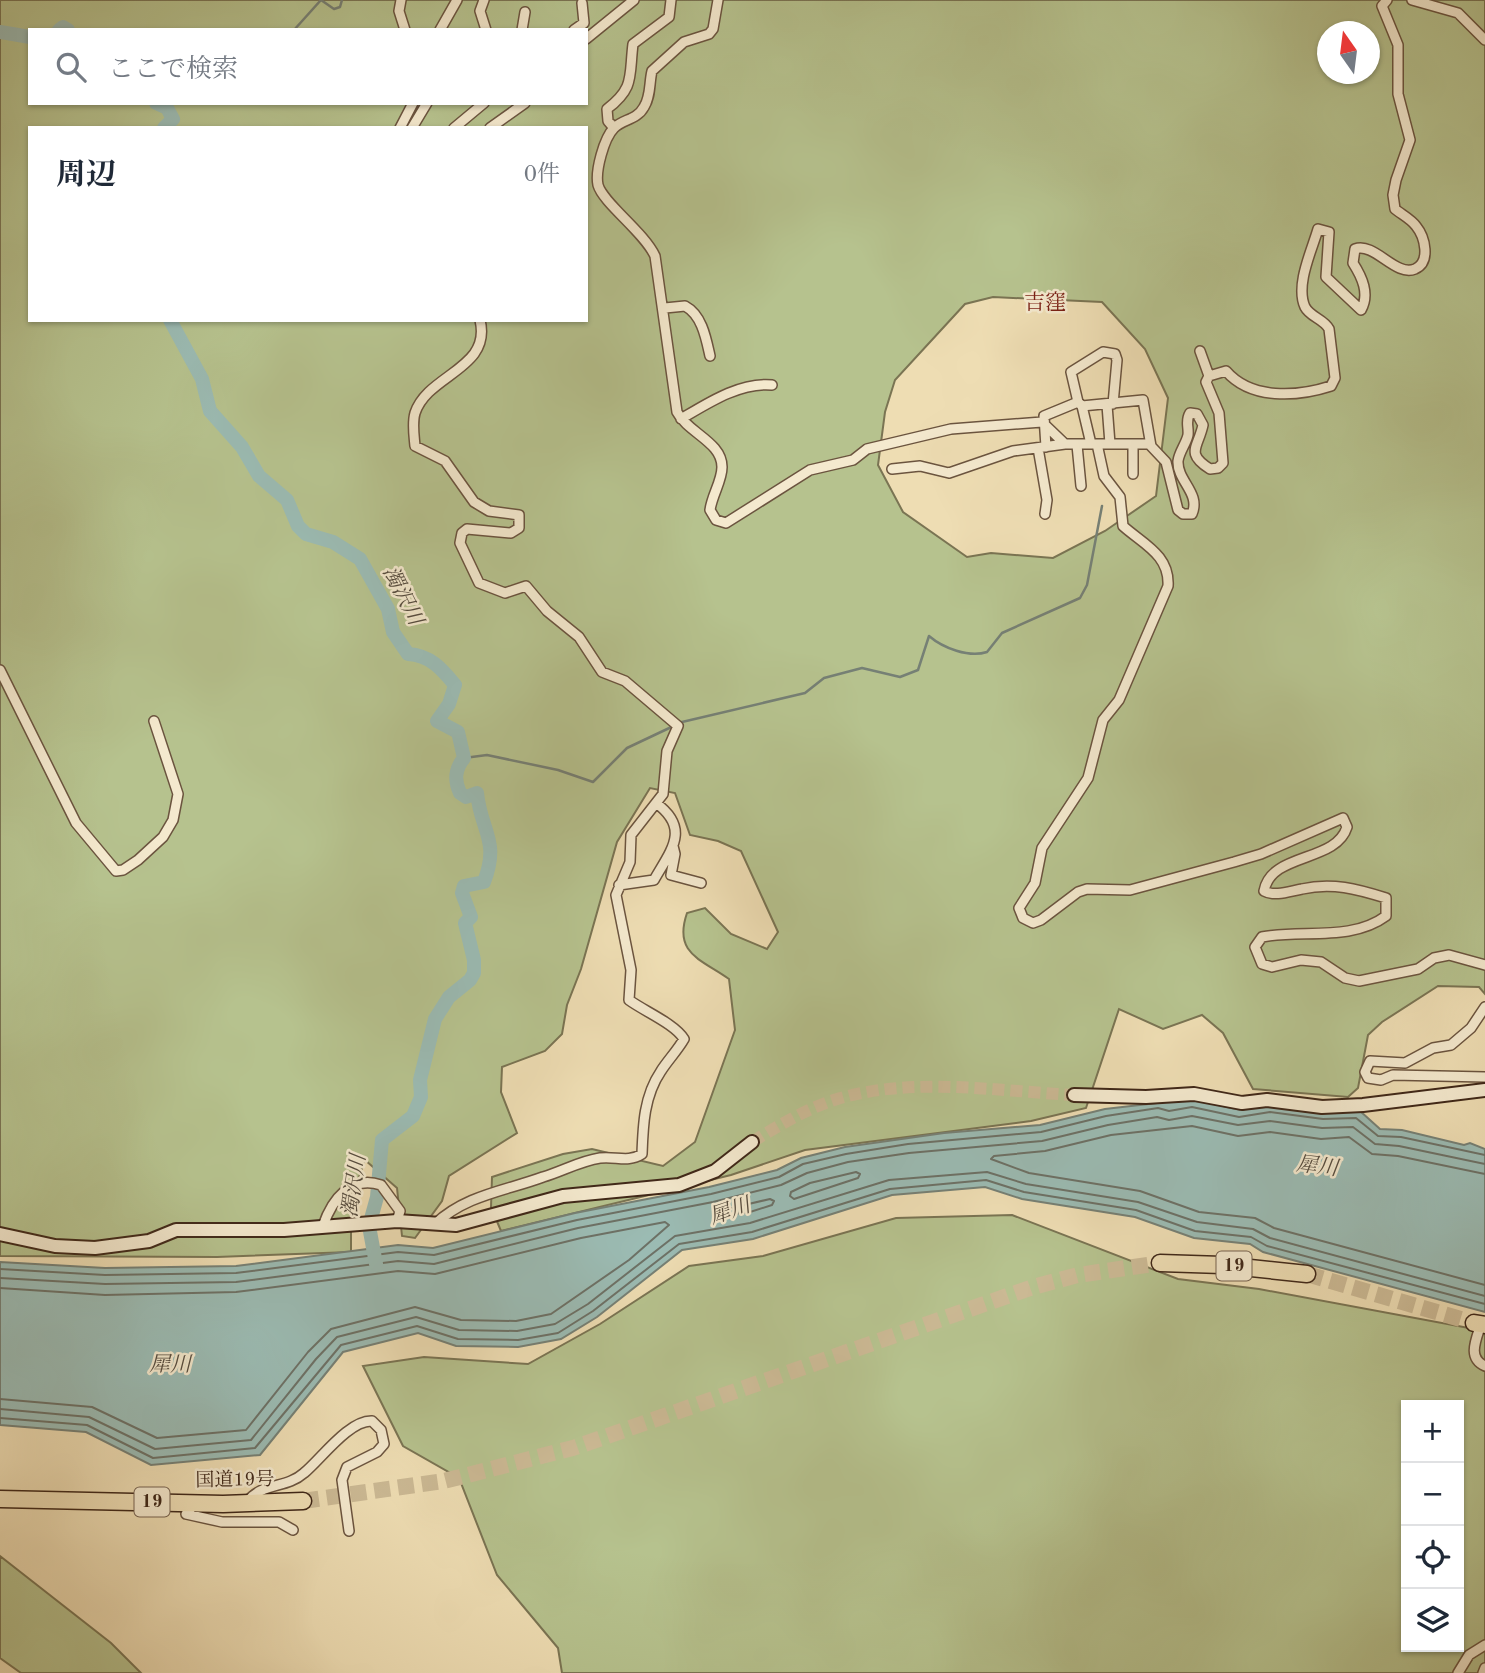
<!DOCTYPE html>
<html lang="ja">
<head>
<meta charset="utf-8">
<style>
	:root { --surface:#fff; --page:#f6f6f7; --text:#1f2937; --muted:#747a83; --line:#e0e1e3 }
	body { margin:0; font-family:"Old Standard TT","Noto Serif JP",serif; background:var(--page); color:var(--text) }
	.controls { position:absolute; right:21px; bottom:21px; display:grid; overflow:hidden; border-radius:0px; box-shadow:0 2px 5px #0004 }
	.controls button { width:63px; height:63px; display:grid; place-items:center; padding:0; border:0; border-bottom:2px solid var(--line); background:var(--surface); color:var(--text); font:35px sans-serif }
	.compass { position:absolute; left:1317px; top:21px; width:63px; height:63px; border-radius:50%; background:var(--surface); box-shadow:0 2px 5px #0004; rotate:346deg }
	.list { margin:0; padding:0; list-style:none }
	h2 { display:flex; justify-content:space-between; align-items:center; height:91px; margin:0; padding:0 28px; font-size:30px }
	h2 small { font-size:23px; font-weight:400; color:var(--muted) }
	.icon { flex:none; width:38px; height:38px; fill:none; stroke:currentColor; stroke-width:2; stroke-linecap:round; stroke-linejoin:round }
	.map { position:relative; flex:none; width:1485px; height:1673px; overflow:hidden }
	.search { position:absolute; background:var(--surface); box-shadow:0 2px 5px #0004; left:28px; top:28px; width:560px; height:77px; display:flex; align-items:center; gap:18px; box-sizing:border-box; padding:0 24px; border-radius:0px; color:var(--muted); font-size:26px }
	.panel { position:absolute; background:var(--surface); box-shadow:0 2px 5px #0004; left:28px; top:126px; width:560px; height:196px; border-radius:0px }
	.map>svg:first-child { display:block }
	.green { fill:#b6c28e; stroke:#7a7453; stroke-width:2; fill-rule:evenodd }
	.water { fill:#9bbbb3; stroke:#768075; stroke-width:2 }
	.lines { fill:none; stroke-linecap:round; stroke-linejoin:round }
	.shore { stroke:#6d7166; stroke-width:2 }
	.stream { stroke:#768075; stroke-width:2.5 }
	.river { stroke:#9bbbb3; stroke-width:14 }
	.secondary-tunnel { stroke:#cbb994; stroke-width:12; stroke-dasharray:12 6; stroke-linecap:butt }
	.highway-tunnel { stroke:#cbb994; stroke-width:16; stroke-dasharray:16 8; stroke-linecap:butt }
	.street-casing { stroke:#6b543f; stroke-width:12 }
	.secondary-casing { stroke:#3f2718; stroke-width:16 }
	.highway-casing { stroke:#3f2718; stroke-width:19 }
	.street { stroke:#f4e9ce; stroke-width:9 }
	.secondary { stroke:#f4e9ce; stroke-width:12 }
	.highway { stroke:#eeddb3; stroke-width:16 }
	.labels { text-anchor:middle; dominant-baseline:central; stroke-width:5; stroke-linejoin:round; paint-order:stroke }
	.shield { fill:#f4e9ce; stroke:#75614f; stroke-width:2 }
	.shield-label { font-size:18px; font-weight:bold; fill:#3f2718 }
	.street-label { font-size:19px; fill:#3f2718; stroke:#f4e9ce }
	.neighbourhood-label { font-size:21px; fill:#7a1f14; stroke:#f4e9ce }
	.water-label { font-size:21px; font-style:italic; fill:#564c3f; stroke:#f4e9ce }
</style>
</head>
<body>
<div class="map">
<svg width="1485" height="1673" viewBox="0 0 1485 1673">
	<rect width="100%" height="100%" fill="#eeddb3"/>
	<filter id="stains"><feTurbulence type="fractalNoise" baseFrequency=".00286" numOctaves="4"/><feColorMatrix values="0 0 0 0 .2 0 0 0 0 .09 0 0 0 0 .02 0 0 0 .5 -.17"/></filter>
	<radialGradient id="worn" r=".72"><stop offset=".6" stop-color="#630" stop-opacity="0"/><stop offset="1" stop-color="#630" stop-opacity=".3"/></radialGradient>
	<path class="green" d="M0,0H1485V994L1479,987L1438,986L1382,1022L1368,1035L1358,1088L1348,1097L1253,1089L1223,1033L1202,1015L1163,1029L1119,1009L1086,1108L1031,1121L805,1150L731,1175L501,1231L491,1207L492,1177L563,1154L592,1149L663,1166L695,1142L735,1030L729,979C701,959 673,954 687,913L705,908L731,934L767,949L778,932L741,851L718,841L690,835L675,793L650,788L617,842L581,969L567,1005L562,1034L545,1051L502,1067L501,1092L517,1133L449,1176L442,1201L415,1238L402,1236L397,1188L365,1160L351,1200V1252L217,1257L0,1256ZM30,30H586V103H30ZM1328,32H1370V74H1328ZM30,128H586V320H30ZM993,297L1102,302L1145,349L1168,398L1156,496L1105,531L1053,558L991,553L967,557L903,512L878,465L885,412L895,380L965,304Z
		M1012,1215L1178,1279L1259,1289L1485,1331V1673H562L558,1648L497,1575L459,1478L403,1446L363,1366L424,1357L528,1364L600,1324L689,1266L763,1256L896,1218ZM1406,1405H1459V1647H1406Z
		M0,1556L111,1643L141,1673H21L0,1658Z"/>
	<path class="water" d="M1192,1099L1240,1110L1269,1105L1360,1111L1380,1129L1402,1130L1464,1145L1470,1143L1485,1149V1312L1263,1252L1250,1244L1194,1238L1135,1217L1022,1199L985,1187L892,1195L753,1239L682,1250L597,1317L561,1339L518,1347L456,1346L418,1333L343,1352L260,1455L151,1465L86,1432L0,1425V1262L105,1268L236,1266L398,1245L433,1248L575,1213L709,1187L777,1170L801,1158L845,1147L944,1133L1040,1125L1105,1109Z"/>
	<g class="lines">
		<path class="shore" d="M856,1172L860,1174L858,1178L794,1199L790,1196L791,1192L810,1183Z
			M1485,1174L1398,1156L1372,1154L1349,1137L1321,1139L1270,1132L1238,1136L1192,1126L1111,1135L1045,1151L994,1156L991,1159L1029,1173L1140,1191L1199,1212L1255,1218L1274,1228L1485,1285
			M770,1199L774,1201L772,1205L747,1213L725,1214L727,1209Z
			M0,1269L105,1275L236,1273L398,1252L434,1255L577,1220L711,1194L779,1177L803,1164L846,1154L908,1144L1041,1132L1106,1116L1158,1108L1169,1111L1192,1107L1239,1117L1270,1112L1323,1119L1356,1118L1378,1136L1401,1137L1485,1155
			M0,1278L105,1284L236,1282L398,1261L434,1264L578,1228L713,1202L781,1185L807,1173L848,1162L909,1153L1042,1141L1108,1125L1157,1117L1169,1120L1192,1116L1238,1125L1270,1121L1322,1128L1353,1127L1375,1144L1399,1146L1485,1164
			M0,1288L105,1295L236,1292L398,1271L435,1274L581,1238L665,1222L669,1225L629,1260L551,1314L516,1321L461,1320L415,1307L331,1329L308,1352L246,1430L157,1438L92,1407L0,1399
			M0,1409L89,1417L155,1449L251,1440L316,1359L337,1337L416,1317L459,1330L517,1331L555,1324L588,1304L675,1236L750,1223L889,1180L987,1172L1026,1184L1138,1202L1197,1222L1253,1229L1270,1238L1485,1296
			M0,1418L87,1425L153,1458L255,1448L341,1345L417,1326L458,1339L518,1340L558,1333L593,1311L679,1244L752,1232L890,1189L986,1180L1024,1192L1136,1210L1195,1231L1251,1237L1267,1246L1485,1304"/>
		<path class="stream" d="M321,0L334,9L340,7L342,0
			M294,30L321,0
			M464,758L487,755L558,770L593,782L627,748L682,722L805,693L824,678L862,668L900,677L918,670L929,636C943,648 969,658 987,652L1002,633L1080,598L1087,585L1102,506"/>
		<path class="river" d="M59,30L63,27L68,30
			M0,32L30,37
			M156,103L167,108L173,119L164,128
			M170,320L202,379L210,411L242,447L259,476L287,500L298,526L306,534L333,542L360,559L388,609L393,632L408,654C430,655 442,669 455,685L449,704L437,721L458,732L464,758C455,769 454,780 460,793L466,797L477,793C481,832 500,840 484,882L464,886L462,893L471,917L465,923L474,960V973L470,980L449,997L435,1019L420,1080L421,1097L413,1116L382,1140L377,1197L369,1226L376,1264"/>
		<path class="secondary-tunnel" d="M752,1142C778,1126 804,1110 834,1100C910,1076 996,1091 1074,1095"/>
		<path class="highway-tunnel" d="M1307,1274L1474,1323
			M303,1501L444,1481L573,1448L1033,1287L1078,1275L1160,1263"/>
		<defs>
			<path id="street" d="M401,0L399,11L405,30
				M484,0L480,11L486,30
				M718,0L713,29L709,34L684,42L652,71C649,83 651,96 644,107C637,120 623,119 614,128C604,138 595,171 598,185C603,203 644,232 655,256L677,412C688,433 722,442 722,467C722,481 712,495 710,510L716,520L726,523L810,470L853,460L867,449L951,429L1042,422L1065,444H1149L1166,462L1178,510L1183,514H1192C1201,493 1177,481 1178,461C1179,452 1186,444 1188,435C1189,427 1185,421 1190,413L1197,414L1203,425C1198,448 1185,453 1210,469L1218,468L1223,463L1219,413L1206,382L1209,376L1226,371C1251,400 1297,397 1331,386L1335,378L1329,329C1324,319 1310,317 1305,307C1295,285 1312,250 1318,229L1329,232L1326,277L1361,310C1370,294 1362,277 1353,263L1355,249C1375,242 1395,277 1415,269C1431,262 1425,237 1416,226C1411,219 1401,214 1395,209L1393,195L1396,180L1410,140L1398,94V45L1382,6L1387,0
				M1412,0L1458,13L1485,40
				M440,30L457,0
				M522,30L525,12
				M574,30L584,23L582,3
				M586,39L634,0
				M400,128L413,103
				M412,128L427,103
				M454,128L484,103
				M490,128L525,103
				M614,128L608,121L607,109C635,88 629,76 633,44L669,17L671,0
				M665,308L685,306C702,315 706,338 710,356
				M1200,351L1209,376
				M1078,402L1071,372L1103,352L1115,354L1117,360L1113,404
				M1107,405L1110,444
				M1082,406L1143,400L1151,446
				M681,419C708,403 740,382 772,385
				M1097,444L1104,476L1120,497L1123,526C1143,544 1170,555 1168,586L1119,700L1103,720L1088,778L1042,848L1035,883L1019,908L1023,918L1033,923L1041,920L1078,892L1087,889L1130,890L1234,862L1261,854L1343,818L1347,827C1336,863 1271,852 1264,891C1275,897 1290,891 1302,889C1332,882 1357,889 1386,898V916C1351,942 1301,929 1262,937L1255,947L1262,964L1272,967L1301,960L1321,962L1345,978L1359,981L1418,969L1434,958L1449,955L1485,965
				M1077,445L1081,486
				M1046,447L1044,416L1078,402L1082,406L1091,444
				M1038,448L1047,500L1045,514
				M892,469L920,466L949,473L1013,451L1065,444
				M1133,474V444
				M0,670L76,823L116,871L123,870L138,860L163,837L173,820L178,794L154,721
				M673,846L675,854L671,875L701,883
				M619,885L654,880C671,850 691,829 656,803
				M1485,1007L1471,1028L1451,1045L1433,1048L1405,1063L1370,1061L1365,1072L1368,1078L1381,1080L1393,1075L1485,1077
				M435,1224C466,1195 505,1191 543,1177C563,1171 580,1161 600,1158C616,1156 628,1163 642,1154C643,1125 644,1096 661,1071C668,1060 677,1051 684,1039C675,1024 644,1011 629,1000L631,970L616,895L630,862L631,835L663,794L667,751L678,726L625,681L602,672L579,637L547,611L526,586L505,593L479,583L460,543L462,533L467,529L511,533L519,528V515L489,511L474,502L445,461L415,446C414,435 412,423 415,413C428,374 492,369 480,320
				M323,1226C332,1199 351,1175 381,1185L400,1211L397,1221
				M1481,1324C1476,1340 1467,1358 1485,1366
				M247,1502C262,1482 286,1489 304,1473C321,1459 349,1420 372,1421L381,1430L384,1444L377,1452L347,1467L342,1480L349,1531
				M195,1504L186,1514L222,1522H279L293,1530
				M1458,1673L1469,1655L1485,1645
				M1483,1673L1485,1668"/>
			<path id="secondary" d="M1074,1095L1146,1097L1194,1094L1242,1103L1267,1100L1322,1107L1363,1105L1485,1090
				M0,1234L55,1246L95,1248L149,1241L176,1230H284L397,1221L456,1225L563,1196L679,1185L715,1171L752,1142"/>
			<path id="highway" d="M1160,1263L1222,1265L1307,1274
				M1474,1323L1485,1325
				M0,1499L223,1504L303,1501"/>
		</defs>
		<use href="#street" class="street-casing"/>
		<use href="#secondary" class="secondary-casing"/>
		<use href="#highway" class="highway-casing"/>
		<use href="#street" class="street"/>
		<use href="#secondary" class="secondary"/>
		<use href="#highway" class="highway"/>
	</g>
	<g class="labels">
		<g class="shield">
			<rect x="1216.5" y="1251.5" width="35" height="29" rx="5"/>
			<rect x="134.5" y="1487.5" width="35" height="29" rx="5"/>
		</g>
		<g class="shield-label">
			<text x="1234" y="1266">19</text>
			<text x="152" y="1502">19</text>
		</g>
		<g class="street-label">
			<text transform="translate(235 1481) rotate(-1)">国道19号</text>
		</g>
		<g class="neighbourhood-label">
			<text x="1045" y="303">吉窪</text>
		</g>
		<g class="water-label">
			<text transform="translate(402 596) rotate(63)">濁沢川</text>
			<text transform="translate(1317 1167) rotate(7)">犀川</text>
			<text transform="translate(355 1186) rotate(-82)">濁沢川</text>
			<text transform="translate(730 1212) rotate(-19)">犀川</text>
			<text x="170" y="1365">犀川</text>
		</g>
	</g>
	<rect width="100%" height="100%" filter="url(#stains)"/>
	<rect width="100%" height="100%" fill="url(#worn)"/>
</svg>
<div class="controls">
<button>+</button>
<button>−</button>
<button><svg class="icon" aria-label="locate" viewBox="0 0 24 24"><circle cx="12" cy="12" r="6"/><path d="M12 2v4M12 18v4M2 12h4M18 12h4"/></svg></button>
<button><svg class="icon" aria-label="layers" viewBox="0 0 24 24"><path d="M12 4l9 5-9 5-9-5zM3 14l9 5 9-5"/></svg></button>
</div>
<svg class="compass" viewBox="-18 -18 36 36"><path d="M0-13l5 13h-10z" fill="#e53935"/><path d="M0 13l5-13h-10z" fill="#747a83"/></svg>
<div class="search"><svg class="icon" aria-label="search" viewBox="0 0 24 24"><circle cx="10" cy="10" r="6"/><path d="M15 15l6 6"/></svg>ここで検索</div>
<section class="panel">
<h2>周辺<small>0件</small></h2>
<ul class="list">
</ul>
</section>
</div>
</body>
</html>
